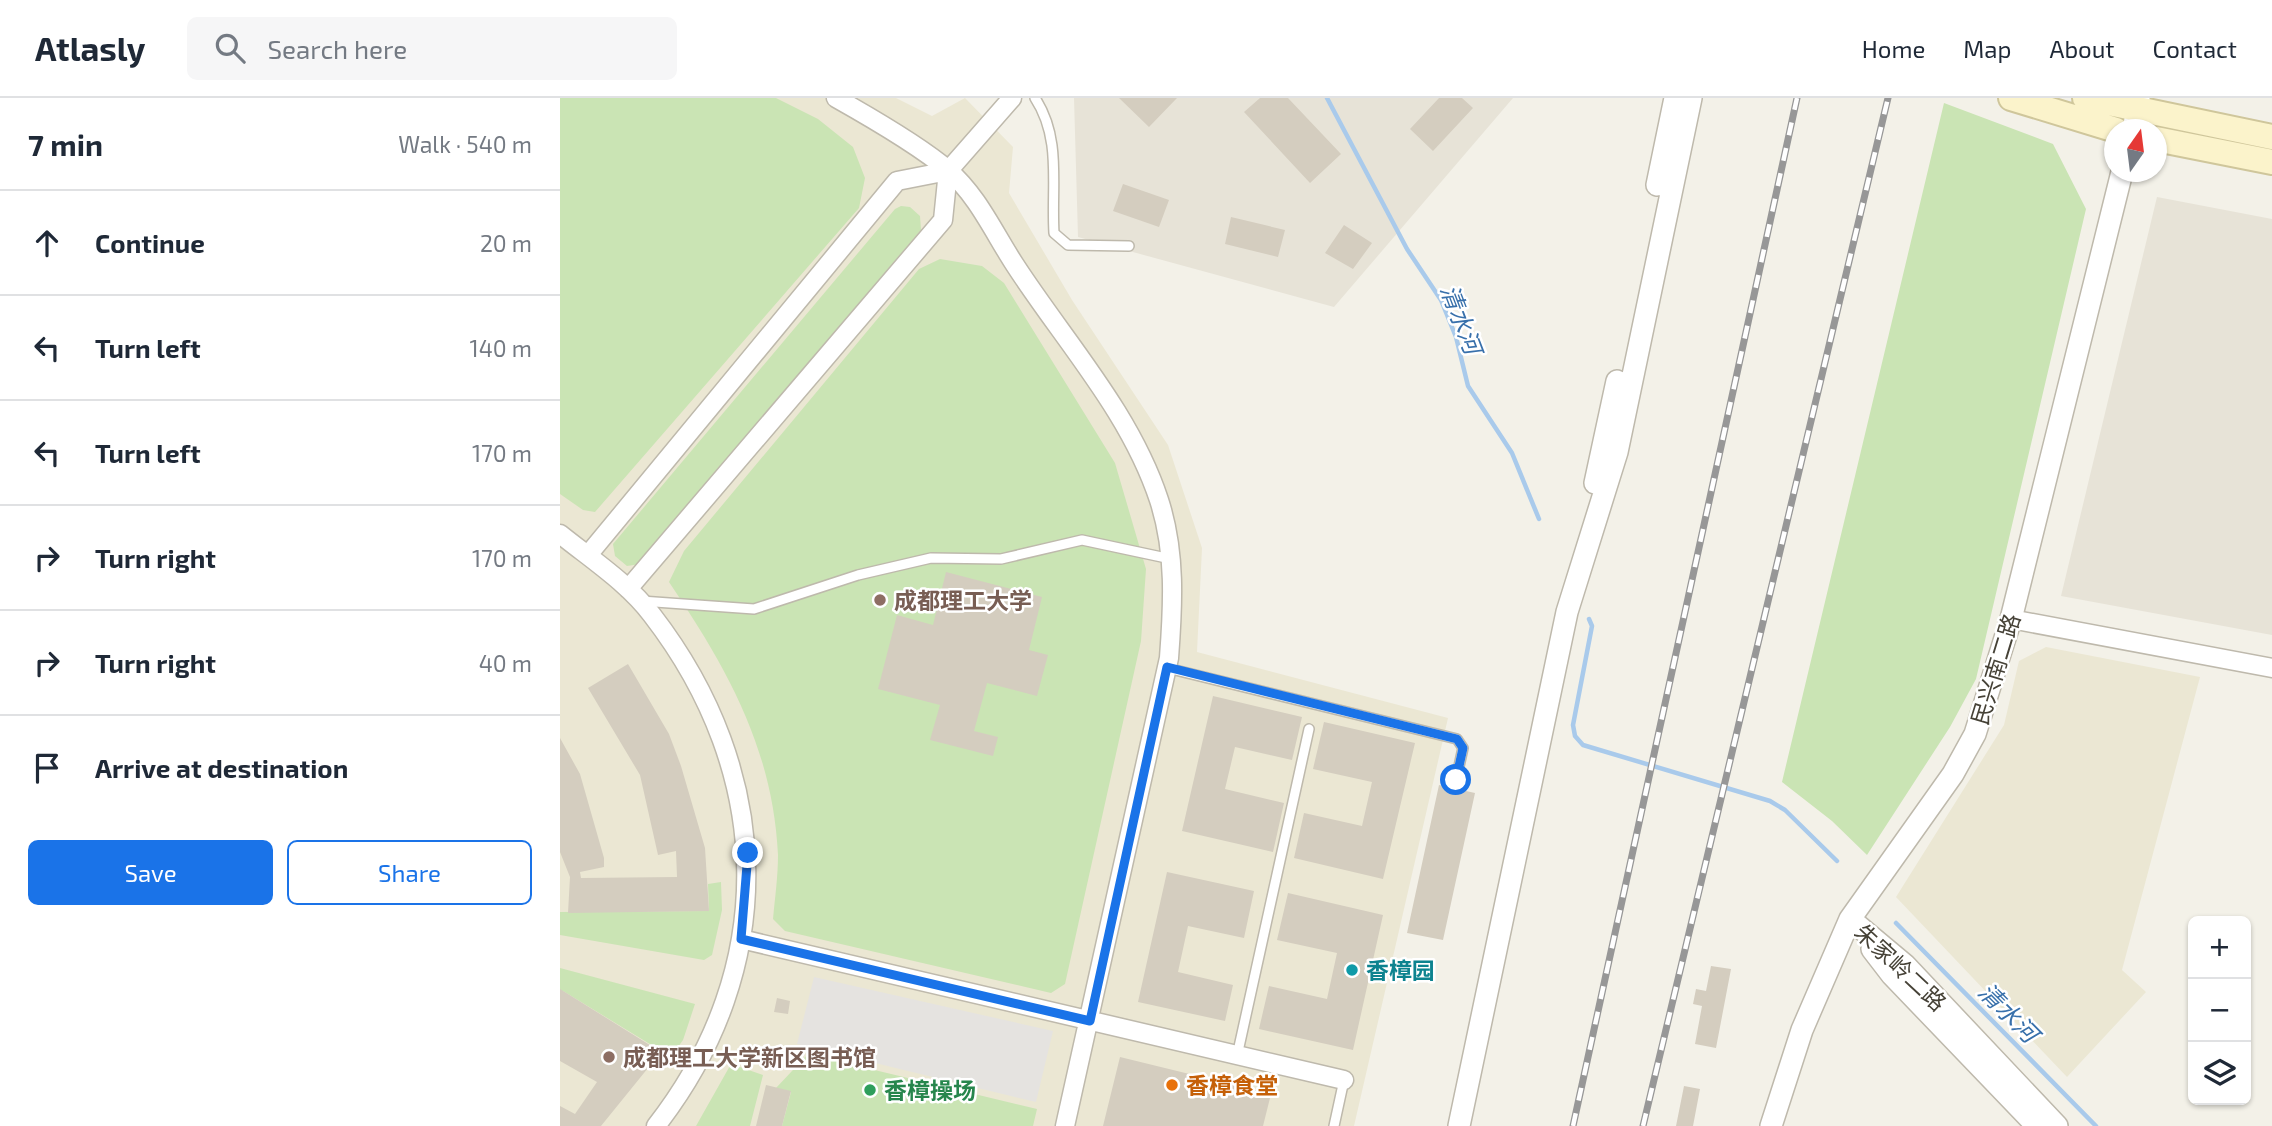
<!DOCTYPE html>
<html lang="en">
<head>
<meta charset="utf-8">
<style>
	:root { --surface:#fff; --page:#f6f6f7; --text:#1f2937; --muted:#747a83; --line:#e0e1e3; --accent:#1a73e8 }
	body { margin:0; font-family:"Exo 2","Noto Sans SC",sans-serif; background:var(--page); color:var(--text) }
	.controls { position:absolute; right:21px; bottom:21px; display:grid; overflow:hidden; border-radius:10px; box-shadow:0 2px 5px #0004 }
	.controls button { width:63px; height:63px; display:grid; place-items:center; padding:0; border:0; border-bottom:2px solid var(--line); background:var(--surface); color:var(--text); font:35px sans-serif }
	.compass { position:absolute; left:1544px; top:21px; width:63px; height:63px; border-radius:50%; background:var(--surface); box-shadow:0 2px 5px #0004; rotate:14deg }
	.stop { position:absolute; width:21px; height:21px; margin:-16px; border:5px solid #1a73e8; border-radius:50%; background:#fff }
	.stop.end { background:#1a73e8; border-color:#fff; box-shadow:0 2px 7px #0008 }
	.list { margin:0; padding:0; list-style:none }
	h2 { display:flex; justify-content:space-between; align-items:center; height:91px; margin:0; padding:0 28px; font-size:30px }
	h2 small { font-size:23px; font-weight:400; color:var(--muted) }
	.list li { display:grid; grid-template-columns:46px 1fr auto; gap:21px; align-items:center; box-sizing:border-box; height:105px; padding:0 28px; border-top:2px solid var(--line) }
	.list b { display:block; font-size:26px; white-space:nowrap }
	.list em { font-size:23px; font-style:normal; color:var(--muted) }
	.actions { display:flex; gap:14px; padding:21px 28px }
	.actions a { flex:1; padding:16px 0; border:2px solid var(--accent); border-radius:10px; text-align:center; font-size:24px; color:var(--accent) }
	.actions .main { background:var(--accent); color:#fff }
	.icon { flex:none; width:38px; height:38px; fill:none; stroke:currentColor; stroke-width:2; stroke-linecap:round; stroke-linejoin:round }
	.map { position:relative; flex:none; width:1712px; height:1028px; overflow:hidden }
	header { display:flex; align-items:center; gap:42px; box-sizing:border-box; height:98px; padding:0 35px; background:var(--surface); border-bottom:2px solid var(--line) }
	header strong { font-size:33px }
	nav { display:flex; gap:38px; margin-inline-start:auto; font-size:24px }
	.search { width:490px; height:63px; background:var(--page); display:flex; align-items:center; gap:18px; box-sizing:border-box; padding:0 24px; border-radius:10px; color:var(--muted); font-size:26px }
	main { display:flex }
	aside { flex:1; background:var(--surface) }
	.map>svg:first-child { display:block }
	.residential { fill:#e7e3d7 }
	.education { fill:#ebe7d3 }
	.green { fill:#cae4b4 }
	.parking { fill:#e5e3e0 }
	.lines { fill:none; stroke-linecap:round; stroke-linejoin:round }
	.stream { stroke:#a9caeb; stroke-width:4.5 }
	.building { fill:#d4cdbf }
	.service-casing { stroke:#beb9ac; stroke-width:12 }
	.minor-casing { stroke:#beb9ac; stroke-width:21 }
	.tertiary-casing { stroke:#beb9ac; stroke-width:24 }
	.secondary-casing { stroke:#cfc69b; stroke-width:28 }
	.service { stroke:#fff; stroke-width:9 }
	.minor { stroke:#fff; stroke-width:18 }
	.tertiary { stroke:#fff; stroke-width:21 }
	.secondary { stroke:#fbf3cb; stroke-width:24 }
	.rail-casing { stroke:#979797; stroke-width:7 }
	.rail { stroke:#fff; stroke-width:4.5; stroke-dasharray:13; stroke-linecap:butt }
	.route { stroke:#1a73e8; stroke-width:9 }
	.education-dot { fill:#8d6e63; stroke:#fff; stroke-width:2.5 }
	.culture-dot { fill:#0f9aa8; stroke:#fff; stroke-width:2.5 }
	.food-dot { fill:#e8710a; stroke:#fff; stroke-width:2.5 }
	.leisure-dot { fill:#2e9e5b; stroke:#fff; stroke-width:2.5 }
	.labels { text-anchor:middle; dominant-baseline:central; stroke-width:5; stroke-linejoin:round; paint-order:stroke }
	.education-label { font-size:23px; font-weight:bold; fill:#785e54; stroke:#fff; text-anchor:start }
	.street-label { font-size:23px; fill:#464237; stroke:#fff }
	.culture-label { font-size:23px; font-weight:bold; fill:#0d838f; stroke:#fff; text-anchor:start }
	.food-label { font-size:23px; font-weight:bold; fill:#c56008; stroke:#fff; text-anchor:start }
	.leisure-label { font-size:23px; font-weight:bold; fill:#27864d; stroke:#fff; text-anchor:start }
	.water-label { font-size:24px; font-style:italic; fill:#3870ab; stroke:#fff }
</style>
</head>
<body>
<header>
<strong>Atlasly</strong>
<div class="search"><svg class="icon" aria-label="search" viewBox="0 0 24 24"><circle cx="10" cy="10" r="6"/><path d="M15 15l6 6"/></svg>Search here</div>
<nav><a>Home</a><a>Map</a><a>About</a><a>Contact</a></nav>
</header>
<main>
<aside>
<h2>7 min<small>Walk · 540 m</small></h2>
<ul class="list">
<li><svg class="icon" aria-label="ahead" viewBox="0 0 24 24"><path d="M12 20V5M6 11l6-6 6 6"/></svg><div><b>Continue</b></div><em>20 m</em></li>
<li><svg class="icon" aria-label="left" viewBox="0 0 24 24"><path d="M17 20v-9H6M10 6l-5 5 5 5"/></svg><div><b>Turn left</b></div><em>140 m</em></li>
<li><svg class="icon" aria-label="left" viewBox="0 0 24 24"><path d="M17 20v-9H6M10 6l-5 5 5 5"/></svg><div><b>Turn left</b></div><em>170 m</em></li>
<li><svg class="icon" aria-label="right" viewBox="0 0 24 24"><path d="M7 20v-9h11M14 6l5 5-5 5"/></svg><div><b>Turn right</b></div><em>170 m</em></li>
<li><svg class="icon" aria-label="right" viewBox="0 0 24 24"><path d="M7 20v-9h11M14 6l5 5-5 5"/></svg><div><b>Turn right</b></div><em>40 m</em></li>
<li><svg class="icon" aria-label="arrive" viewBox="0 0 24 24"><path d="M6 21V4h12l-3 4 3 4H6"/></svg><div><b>Arrive at destination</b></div></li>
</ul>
<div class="actions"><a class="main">Save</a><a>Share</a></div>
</aside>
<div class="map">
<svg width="1712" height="1028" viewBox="0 0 1712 1028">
	<rect width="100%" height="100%" fill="#f3f1e8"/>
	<path class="residential" d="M514,0H953L774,209L518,139Z
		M1597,99L1712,121V537L1501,498Z"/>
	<path class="education" d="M0,0H336L372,18L405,0L453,49L449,95L512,202L608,347L642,450L637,554L888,620L794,1028H0Z
		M1486,549L1640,579L1562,872L1586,894L1507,979L1336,799L1444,627L1459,563Z"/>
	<path class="green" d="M0,0H216L258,21L293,49L305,80L299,110L35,414L23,412L0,396Z
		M1384,5L1493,46L1526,111L1416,581L1390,629L1307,757L1272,723L1222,684Z
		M341,108L350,109L360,118L361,132L80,466L67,468L55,458L53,446L335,111Z
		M380,161L422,168L444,185L555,365L586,471L581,543L505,886L491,895L225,833L213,821C215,800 218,778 218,757C213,651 167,570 109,484L124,453L359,171Z
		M161,784L162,812L152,857L144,862L0,837V814L149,813L148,786Z
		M0,870L135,906L123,942L111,959L3,893L0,896Z
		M248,956L477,1011L473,1028H222L231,994L216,990Z
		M171,966L203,977L190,1028H136Z"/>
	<path class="parking" d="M254,879L493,933L476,1004L237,946Z"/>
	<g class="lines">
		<path class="stream" d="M767,0L847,151L881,202L896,239L908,288L952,355L979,421
			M1029,521L1032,528L1013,627L1015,638L1023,647L1210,703L1225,712L1277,763
			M1336,825L1536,1028"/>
	</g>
	<path class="building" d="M559,0H617L589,29Z
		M700,0H728L781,56L750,85L684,14Z
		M879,0H902L913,10L873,53L850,31Z
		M563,86L609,102L599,129L553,113Z
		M671,119L725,132L718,159L665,146Z
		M784,127L812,145L793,171L765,155Z
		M386,474L482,499L469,552L488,557L477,598L427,585L414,633L438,639L433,658L370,642L380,607L318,591L337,517L373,527Z
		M68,566L109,636L121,668L145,750L149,813L8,815L10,779L0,754V640L20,676L44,760V769L20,774L21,780L117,779L116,753L98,757L80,677L28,590Z
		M653,598L742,619L732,662L675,649L665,691L724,705L713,754L622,733Z
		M764,624L855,645L823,781L734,760L744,715L802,728L812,684L753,671Z
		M879,687L915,695L883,842L847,835Z
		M607,774L694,793L684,840L628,828L618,874L673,887L665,923L578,904Z
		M728,795L823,817L793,952L699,931L709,888L767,901L777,855L717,842Z
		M1151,868L1171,871L1156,950L1135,946L1142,908L1133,906L1136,891L1146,893Z
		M0,891L101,954L41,1028H0V1008L15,1016L37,984L0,963Z
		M217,900L230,903L228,916L214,914Z
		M560,959L711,996L703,1028H543Z
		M206,987L231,993L222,1028H196Z
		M1124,988L1140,991L1133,1028H1116Z"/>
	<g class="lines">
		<defs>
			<path id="service" d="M475,0C502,41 491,88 494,135L508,147L569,148
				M81,503L194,511L298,477L371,460L441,461L522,442L611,461
				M607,570L897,641L903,650L896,682
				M677,958L749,631
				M774,1028L784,982"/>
			<path id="minor" d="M276,0C308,18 361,49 388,72C418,98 434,135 455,167C505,244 570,314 599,402C616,454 613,507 609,560L505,1028
				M0,436C31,461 68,485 92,517C214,675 220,869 96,1028
				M28,457L337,83L388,73
				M68,491L383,122L388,73L452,0
				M1451,521L1712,570
				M181,841L784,982"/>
			<path id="tertiary" d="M1573,32L1579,0
				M1097,87L1115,0
				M1035,385L1057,283
				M1290,821L1345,867L1497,1028
				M1312,851L1332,877L1477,1028
				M899,1028L1007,514L1057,354L1131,0
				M1211,1028L1242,932L1290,821L1393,676L1415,636L1451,521L1562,74"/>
			<path id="secondary" d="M1451,0L1556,32
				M1525,0L1712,39
				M1596,41L1712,64"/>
		</defs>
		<use href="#service" class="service-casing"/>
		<use href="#minor" class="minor-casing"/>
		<use href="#tertiary" class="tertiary-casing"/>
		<use href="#secondary" class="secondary-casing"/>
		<use href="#service" class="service"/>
		<use href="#minor" class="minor"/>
		<use href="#tertiary" class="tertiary"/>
		<use href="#secondary" class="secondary"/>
		<defs>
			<path id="rail" d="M1013,1028L1237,0
				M1083,1028L1328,0"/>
		</defs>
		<use href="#rail" class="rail-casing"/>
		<use href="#rail" class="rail"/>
	</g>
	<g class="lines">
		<path class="route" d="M188,755L181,841L530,923L607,569L897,641L903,650L896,682"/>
	</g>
	<g class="education-dot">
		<circle cx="320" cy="502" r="7"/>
		<circle cx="49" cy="959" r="7"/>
	</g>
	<circle class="culture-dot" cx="792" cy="872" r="7"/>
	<circle class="food-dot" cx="612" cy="987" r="7"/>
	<circle class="leisure-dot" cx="310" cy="992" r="7"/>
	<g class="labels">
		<g class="education-label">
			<text x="334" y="502">成都理工大学</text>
			<text x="63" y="959">成都理工大学新区图书馆</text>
		</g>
		<g class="street-label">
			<text transform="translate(1435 571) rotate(-73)">民兴南二路</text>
			<text transform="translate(1341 869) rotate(43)">朱家岭二路</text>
		</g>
		<g class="culture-label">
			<text x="806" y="872">香樟园</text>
		</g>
		<g class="food-label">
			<text x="626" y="987">香樟食堂</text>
		</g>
		<g class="leisure-label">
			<text x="324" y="992">香樟操场</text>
		</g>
		<g class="water-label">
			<text transform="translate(902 221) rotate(69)">清水河</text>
			<text transform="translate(1449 914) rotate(45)">清水河</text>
		</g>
	</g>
</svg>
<div class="controls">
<button>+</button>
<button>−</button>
<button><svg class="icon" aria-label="layers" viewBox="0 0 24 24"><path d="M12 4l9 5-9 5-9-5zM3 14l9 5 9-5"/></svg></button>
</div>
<svg class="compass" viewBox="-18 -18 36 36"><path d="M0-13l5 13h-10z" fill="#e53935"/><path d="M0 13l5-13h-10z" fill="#747a83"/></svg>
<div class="stop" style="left:896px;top:682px"></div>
<div class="stop end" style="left:188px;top:755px"></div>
</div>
</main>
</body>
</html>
